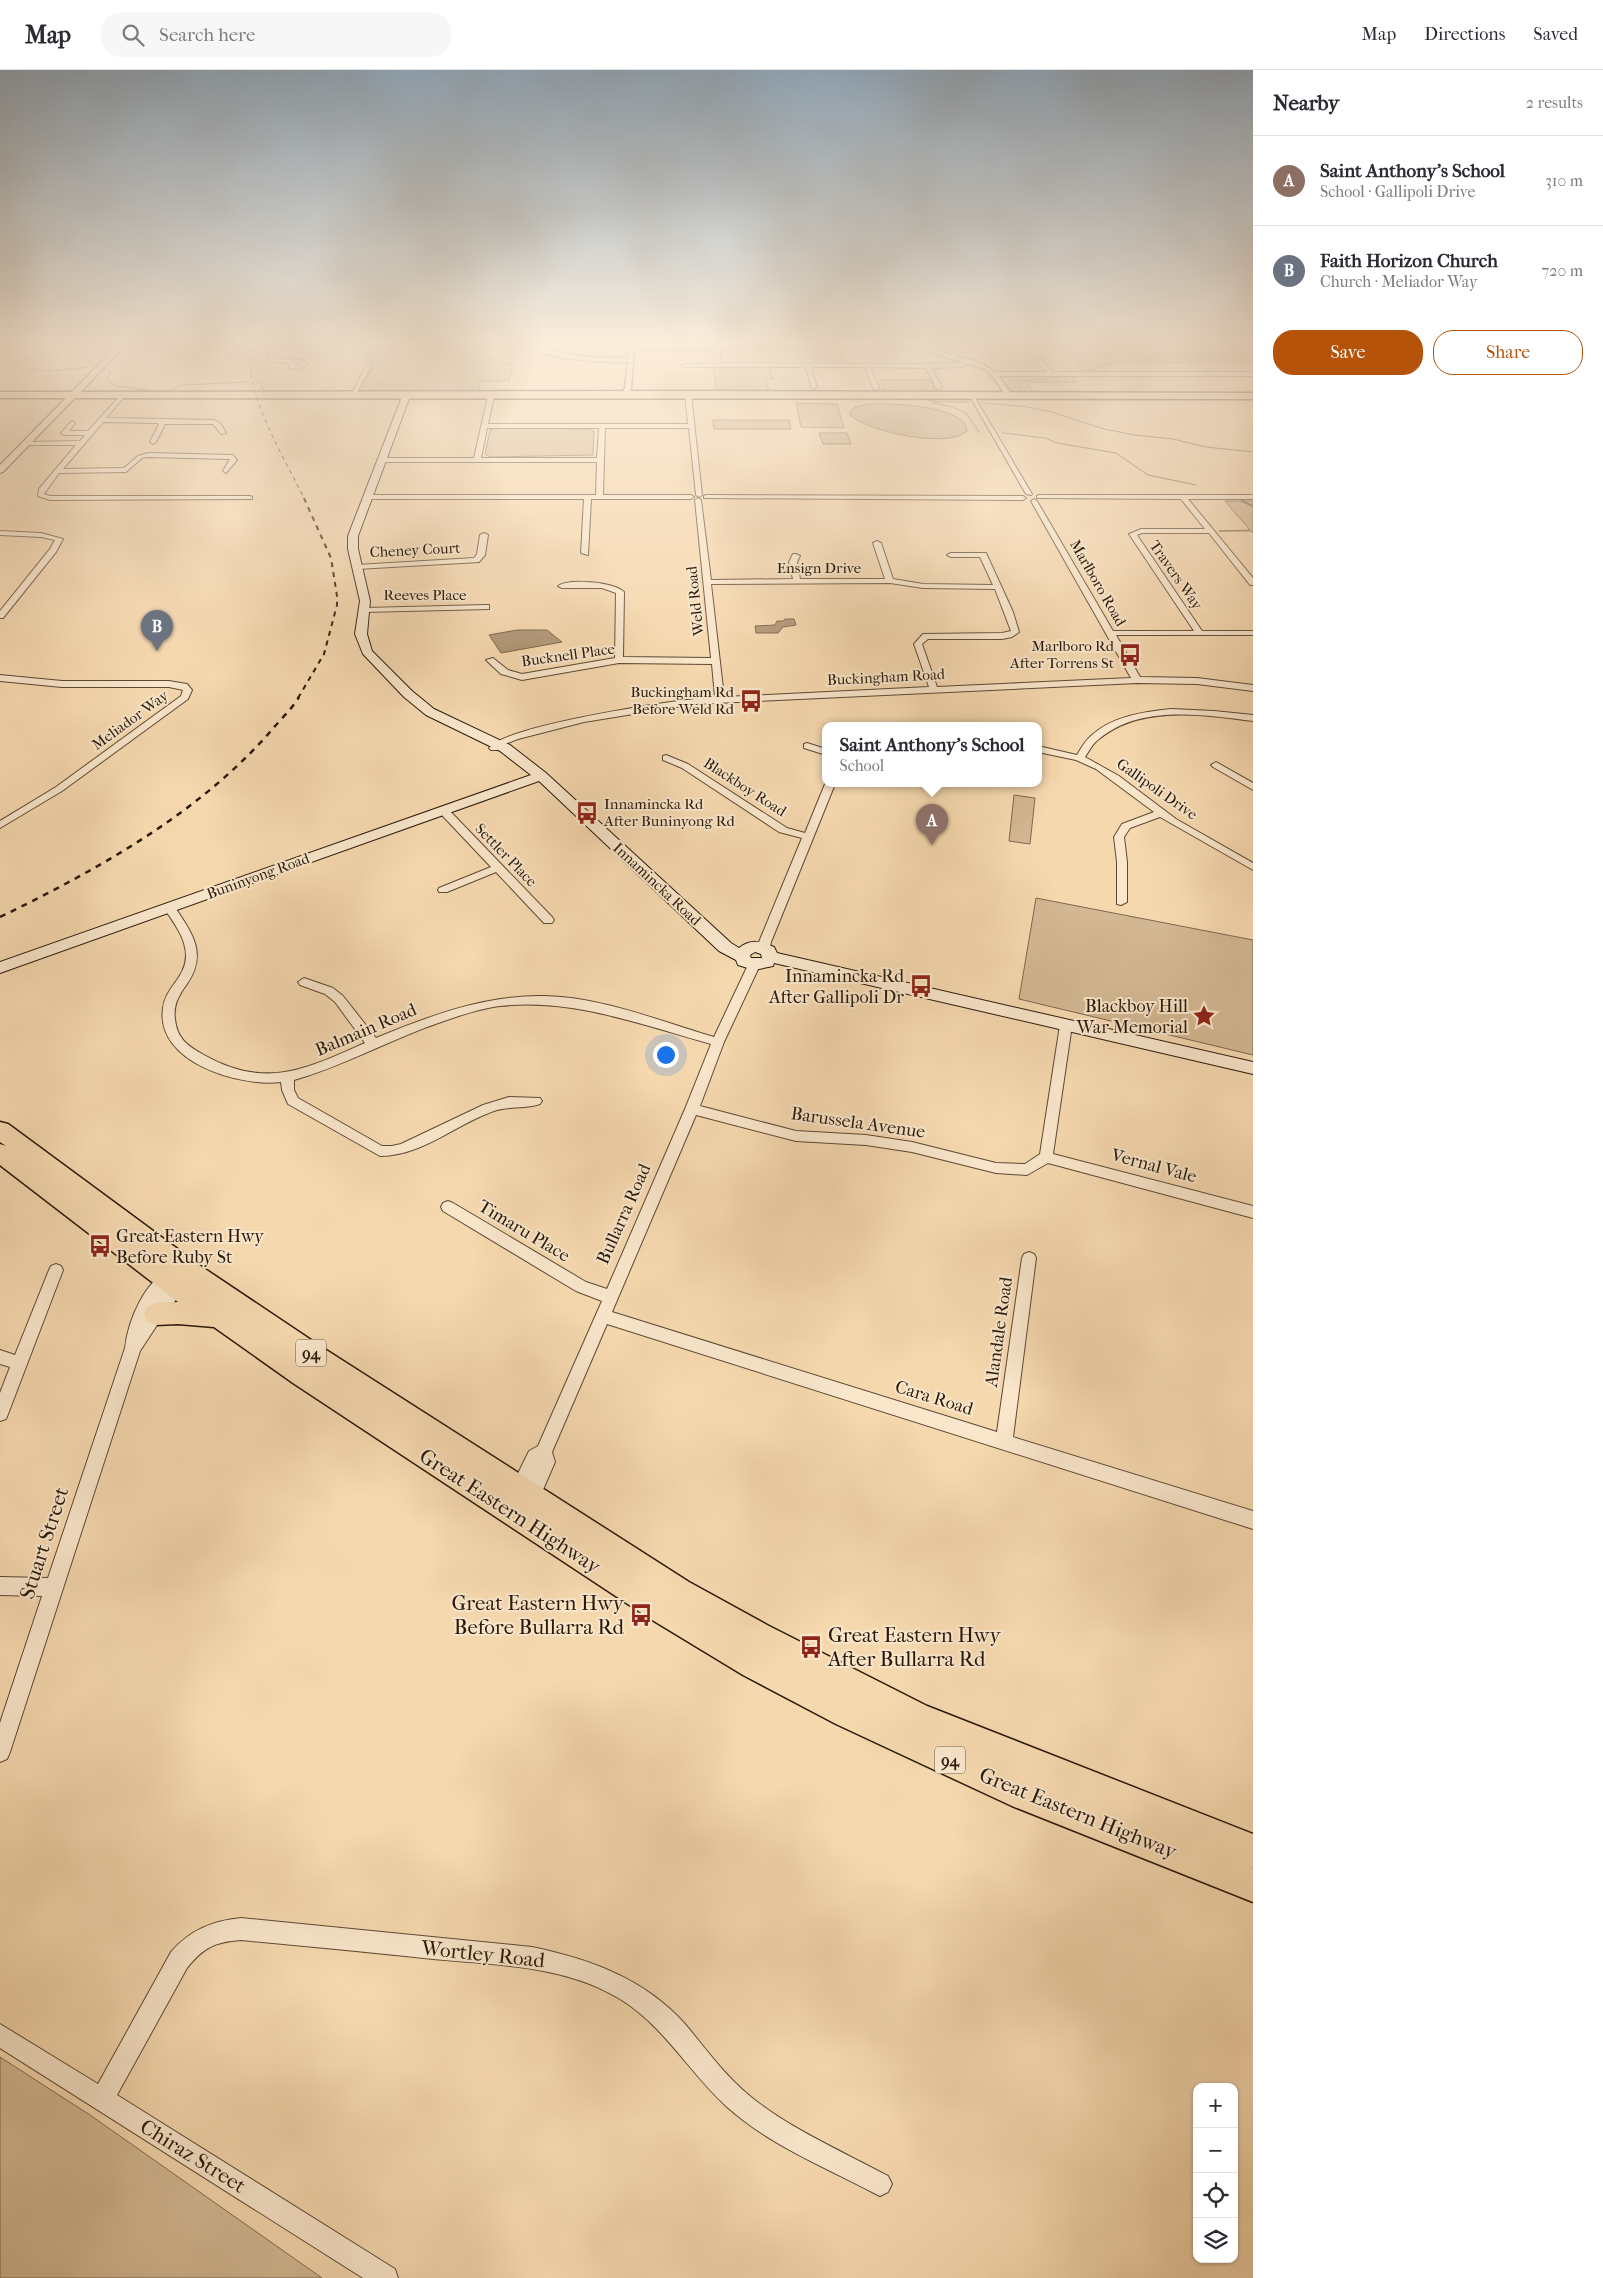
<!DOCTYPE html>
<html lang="en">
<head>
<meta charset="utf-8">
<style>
	:root { --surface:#fff; --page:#f7f7f7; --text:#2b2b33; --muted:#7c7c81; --line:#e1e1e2; --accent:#b45309 }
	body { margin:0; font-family:"IM FELL French Canon",serif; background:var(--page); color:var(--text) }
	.controls { position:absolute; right:15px; bottom:15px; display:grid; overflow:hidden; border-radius:10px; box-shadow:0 1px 4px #0004 }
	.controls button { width:45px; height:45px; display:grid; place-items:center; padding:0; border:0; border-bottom:1px solid var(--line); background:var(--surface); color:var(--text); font:25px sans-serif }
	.you { position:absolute; left:665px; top:984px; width:18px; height:18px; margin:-12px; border:4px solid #fff; border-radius:50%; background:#1a73e8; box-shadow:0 0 0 8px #1a73e833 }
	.badge { display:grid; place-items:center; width:32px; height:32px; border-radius:50%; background:var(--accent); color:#fff; font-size:16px; font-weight:700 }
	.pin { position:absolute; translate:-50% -41px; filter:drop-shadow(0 1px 2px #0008) }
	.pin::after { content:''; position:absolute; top:26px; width:18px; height:15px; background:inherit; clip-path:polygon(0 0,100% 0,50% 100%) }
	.popup { position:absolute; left:822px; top:652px; width:220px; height:65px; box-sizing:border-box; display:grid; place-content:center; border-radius:10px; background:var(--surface); filter:drop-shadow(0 1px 4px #0005); font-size:16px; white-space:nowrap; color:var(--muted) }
	.popup b { font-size:19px; color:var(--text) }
	.popup::after { content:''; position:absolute; left:50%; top:100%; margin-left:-10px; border:10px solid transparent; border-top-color:var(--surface) }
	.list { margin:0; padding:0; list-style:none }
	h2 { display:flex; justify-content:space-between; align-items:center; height:65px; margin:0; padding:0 20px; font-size:21px }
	h2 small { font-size:16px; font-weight:400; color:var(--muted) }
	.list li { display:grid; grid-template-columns:32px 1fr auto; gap:15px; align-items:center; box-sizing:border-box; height:90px; padding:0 20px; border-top:1px solid var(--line) }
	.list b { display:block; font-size:19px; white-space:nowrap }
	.list p { margin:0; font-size:16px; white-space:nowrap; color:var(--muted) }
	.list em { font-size:16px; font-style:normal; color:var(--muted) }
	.actions { display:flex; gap:10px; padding:15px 20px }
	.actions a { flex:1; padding:11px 0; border:1px solid var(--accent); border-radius:20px; text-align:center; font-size:18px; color:var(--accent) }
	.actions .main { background:var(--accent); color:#fff }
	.icon { flex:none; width:28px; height:28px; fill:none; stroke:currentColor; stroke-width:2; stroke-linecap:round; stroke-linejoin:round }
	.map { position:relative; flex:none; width:1253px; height:2208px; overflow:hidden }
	header { display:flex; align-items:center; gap:30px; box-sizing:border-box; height:70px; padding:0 25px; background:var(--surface); border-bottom:1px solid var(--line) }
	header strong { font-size:24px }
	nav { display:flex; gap:28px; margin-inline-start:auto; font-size:18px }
	.search { width:350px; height:45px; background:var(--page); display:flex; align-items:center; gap:12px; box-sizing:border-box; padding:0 18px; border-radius:20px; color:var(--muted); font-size:19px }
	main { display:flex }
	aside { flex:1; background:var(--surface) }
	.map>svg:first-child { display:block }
	.green { fill:#d3b893; stroke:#7e684e }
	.water { fill:#b09777; stroke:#7a654b }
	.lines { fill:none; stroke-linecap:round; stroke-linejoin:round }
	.stream-far1 { stroke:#7a654b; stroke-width:1 }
	.stream { stroke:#7a654b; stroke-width:2 }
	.minor-casing { stroke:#5c4933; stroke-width:2 }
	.tertiary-casing { stroke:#5c4933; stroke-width:3 }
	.secondary-casing { stroke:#29190a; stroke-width:2 }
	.primary-casing { stroke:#29190a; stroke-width:3 }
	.trunk-casing { stroke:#29190a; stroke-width:3 }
	.minor { fill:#f9e6cb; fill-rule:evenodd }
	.tertiary { fill:#f9e6cb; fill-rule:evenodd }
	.secondary { fill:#f9e6cb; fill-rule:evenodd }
	.primary { fill:#f6d8af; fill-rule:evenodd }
	.trunk { fill:#f6d8af; fill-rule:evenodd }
	.rail-far2 { stroke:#29190a; stroke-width:1; stroke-dasharray:4 4; stroke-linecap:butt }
	.rail-far1 { stroke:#29190a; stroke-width:2; stroke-dasharray:5 5; stroke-linecap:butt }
	.rail { stroke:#29190a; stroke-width:2.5; stroke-dasharray:6 6; stroke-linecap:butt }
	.labels { text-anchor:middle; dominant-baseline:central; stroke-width:4; stroke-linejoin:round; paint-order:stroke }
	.far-street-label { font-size:15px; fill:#29190a; stroke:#f9e6cb }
	.far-poi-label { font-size:15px; fill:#29190a; stroke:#f9e6cb; text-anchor:end }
	.shield { fill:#f9e6cb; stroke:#675644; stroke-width:1 }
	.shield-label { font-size:16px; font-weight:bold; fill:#29190a }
	.poi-label { font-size:18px; fill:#29190a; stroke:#f9e6cb; text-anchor:end }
	.street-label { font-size:18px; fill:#29190a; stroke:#f9e6cb }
	.near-street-label { font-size:21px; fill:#29190a; stroke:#f9e6cb }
	.near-poi-label { font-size:21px; fill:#29190a; stroke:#f9e6cb; text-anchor:end }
</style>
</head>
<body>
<header>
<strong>Map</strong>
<div class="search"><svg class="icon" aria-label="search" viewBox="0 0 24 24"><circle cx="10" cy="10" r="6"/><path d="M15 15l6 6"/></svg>Search here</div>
<nav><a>Map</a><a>Directions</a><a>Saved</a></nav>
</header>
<main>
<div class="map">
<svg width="1253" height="2208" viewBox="0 0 1253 2208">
	<rect width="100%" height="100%" fill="#f6d8af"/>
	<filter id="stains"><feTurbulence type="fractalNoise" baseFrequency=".004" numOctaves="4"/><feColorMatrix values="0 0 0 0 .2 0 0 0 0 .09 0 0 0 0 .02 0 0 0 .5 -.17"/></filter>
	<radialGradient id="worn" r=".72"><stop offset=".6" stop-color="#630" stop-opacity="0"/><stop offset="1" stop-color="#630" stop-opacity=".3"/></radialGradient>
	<path class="green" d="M372,272H385L384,273L506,272L481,277L478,280L488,288L513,295L509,311H481L478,322H360L370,301L377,294L376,291L363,290Z
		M1253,274V293H1117L1103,296L1107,302H1082L1068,283H1232L1231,275Z
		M811,279H838L844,293H816Z
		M713,297L770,298L773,309L766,310L769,321L717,322Z
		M1004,306H1072L1077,312H1027L1034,323C1014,322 1012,324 1000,307Z
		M879,310H930L934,316L933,319L939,322L872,321L885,319Z
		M796,333L837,334L844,358L801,357Z
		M868,334C887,333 967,335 967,361C949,379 868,362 850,345V342L855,337Z
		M713,350H789L791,359H714Z
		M496,358L589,359L594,361L593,385L490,387L485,384L490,360Z
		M819,363H847L851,374H823Z
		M1225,431H1253V463L1251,461H1219L1250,460Z
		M1014,725L1035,728L1030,774L1009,771Z
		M1036,828L1253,870V985L1019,929Z
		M0,1987L90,2045L322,2208H0Z"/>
	<path class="water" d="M785,549H794L796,555L783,557L778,563H756L755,556L775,555L777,551H783Z
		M517,560H547L562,572L501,583L489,565Z"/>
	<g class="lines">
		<path class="stream-far1" d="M0,272H5
			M21,272L22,275L14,278L23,287L38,293L30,299L50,301L88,297
			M107,300L111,302L107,309L115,316L165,322L183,315L246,312
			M1088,300L1120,290L1248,287L1245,280L1253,278
			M256,311L261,314L264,321
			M1017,320L1020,318L1019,314L1022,311L1066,306
			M921,328L937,332H969
			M933,333L953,337L966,343L979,362
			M982,333L1028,337L1052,342L1104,359L1135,365L1173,369L1206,377L1253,382
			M1003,363L1045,368L1057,373L1116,383L1148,405L1196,415"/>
		<path class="stream" d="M1242,431L1253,436"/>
		<defs>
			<path id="minor" d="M45,272H49L48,276L57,282V284H53L43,277Z
				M269,272H363L365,273L274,277L273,289L303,290L308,294L299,299L289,298V294L287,293L268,291ZM295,293L301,294H302L295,296Z
				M716,275L719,277L721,293L928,294L960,293L973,289L976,291L960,297L932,298L942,318L939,320L936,318L926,298L870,297L879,318L876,320L873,318L865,297H811L817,317L814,319L811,317L806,297H684L681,295L715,293L713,277Z
				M118,277L135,279L116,280Z
				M1040,288L1052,302H1253V306H994L991,304L994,302H1046L1037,290Z
				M367,294L372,295L355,326L350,327Z
				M688,322L691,324L702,425L699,427L696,425L689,358H605L603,425H691L694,427L691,429H591L588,485L581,483L584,429H368L365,427L368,425H596L597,392H381L378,390L381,388H474L488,326L491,324L494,326L488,354H688L685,324ZM487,358H599L597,388H481Z
				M969,325L974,326L1032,424L1031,425L1026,424Z
				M120,326L123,328L106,348L214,350L221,354L226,363L221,364L213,354H165L156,372L153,374L150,372L159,354L157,353L103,352L63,399L124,398L138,386L148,383L233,385L237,390L226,403L223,401L230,389L148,387L142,388L126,402L59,403L44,424L50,426H250L252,427V429L50,430L38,426L39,419L76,375H26L24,372L80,371L85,365H64L61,363L72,351L75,353L69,361H88Z
				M706,425L1023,426L1026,428L1023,430L704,428V426Z
				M1039,425H1253V429H1188L1253,508V515H1250L1209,463H1142L1137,465L1202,561H1253V565H1116L1140,607L1197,608L1253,615V621L1197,614L1137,613L695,634L584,652L518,669L500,676L497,680H491L489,678C506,655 680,629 715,627L712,594L619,593L522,610L501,604L486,590L493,588L508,600L522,604L615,588L616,523L602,518H562L558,516C569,508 614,512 624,522L623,587L711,588L695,430L698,428L701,430L711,510L793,509L789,492L793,484H796L800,486L797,492L800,509H885L873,473L877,471L881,473L893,509L923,514L993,515L980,487H951L947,485L951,483H986L1013,542L1019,562L1012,567L1002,569H928L922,574L937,617L1131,608L1031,431L1034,429L1037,431L1113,561H1194L1129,464L1141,459H1205L1181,429L1037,428V426ZM890,513L923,518L995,519L1011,561L1002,563L923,564L914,574L929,617L724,627L711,514Z
				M0,461L41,463L63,469L56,482L3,548H0V541L50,479L55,470L41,467L0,465Z
				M484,463L488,465L485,485L479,492L357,499L353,497L357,495L474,488L477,484L480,465Z
				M486,535H489V539L364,542L360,540L364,538Z
				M0,605L62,611H169L187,614L192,620L188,629L62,721L0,758V751L56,717L181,626L183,620L169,617H62L0,611Z
				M1171,639L1214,641L1253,645V651C1204,645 1141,634 1099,669C1093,673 1089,681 1085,687L1119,706L1176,749L1253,793V800L1160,747L1130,758L1124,767L1127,792V832L1121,835L1117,834V792L1114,767L1122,754L1154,742L1096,699L1076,690L1038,682V676L1077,685C1081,678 1085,671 1091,666C1112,646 1143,642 1171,639Z
				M807,673L826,679V685L804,678V674Z
				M666,685L688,694L787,758L805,763L825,714H835L771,872L769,882H761L759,872L802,768L779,762L682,698L663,690V686Z
				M1216,692L1253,713V720L1213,697L1211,695Z
				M443,737L447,738L552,847L554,850L552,853H544L496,802L447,822H439L438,820L439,818L491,797L439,742L438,740Z
				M170,834L174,836C192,863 208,883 187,914C179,925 173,935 175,949C177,969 188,976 204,985C266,1020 306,999 365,973L335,932L325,924L300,915L298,912L304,908L333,918L343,926L376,968C429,946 485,925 544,926C602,927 659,951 714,967L748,895L754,891L760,895L724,972L700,1036L796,1061L866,1065L912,1072L996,1093L1025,1094L1040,1084L1060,955L1066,951L1070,952L1072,955L1053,1084L1253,1136V1148L1048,1093L1027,1105L996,1103L912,1082L866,1075L796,1071L696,1045L612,1242L997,1362L1022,1188L1024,1184L1029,1182L1034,1184L1036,1188L1013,1367L1253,1441V1459L607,1254L552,1382L555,1392L535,1438L529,1440L523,1438L521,1430L516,1432L510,1430L508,1424L529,1381L538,1376L602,1231L576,1221L443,1141L441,1137L443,1133L448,1131L453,1133L586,1212L607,1219L685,1039L711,974C642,955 573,928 500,936C476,939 450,949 427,957C382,974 340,997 294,1010V1020L298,1028L382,1076H392L401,1074L483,1035L509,1027L540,1028L542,1031L540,1034C525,1039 509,1036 494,1041C456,1054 422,1086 380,1086L288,1034L282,1020L281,1012C239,1017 155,992 163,938C165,918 186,907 186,886C186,868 174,853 164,838Z
				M56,1194L61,1196L63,1200L8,1344L6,1349L0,1351V1323L10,1297L0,1294V1280L15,1285L49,1200L51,1196Z
				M173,1199L178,1201L180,1205L179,1208L187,1209L189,1213L161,1249L140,1281L10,1682L7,1689L0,1692V1653L42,1526L0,1525V1507L48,1508L125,1278C128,1251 145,1208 173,1199Z
				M241,1848L532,1877C590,1889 645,1909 685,1954C706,1979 725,2006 751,2027C792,2060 842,2081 888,2106L892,2114L888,2122L880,2126L872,2122C822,2096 768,2074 726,2036C688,2001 664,1956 620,1929C565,1895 495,1895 433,1889C369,1882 305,1876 241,1870C215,1872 204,1877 187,1898L117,2025L395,2199L398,2208H363L0,1978V1954L98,2014L171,1882C190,1860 212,1851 241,1848Z"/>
			<path id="tertiary" d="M521,272C535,270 551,280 566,284C586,288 607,288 628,288L630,280H634L631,318L629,323L631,326L628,328L622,324L625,318L628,292C596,292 548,291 521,272Z
				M912,272C918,271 939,282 948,284L974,273L982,272H1253V274L988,275L977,276L955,286C986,293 996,298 1012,326L1009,328L1007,327L994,308L985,299L919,279H637L634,277L637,275H914Z"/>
			<path id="secondary" d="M121,272H129L3,402L0,403V395Z
				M403,324L410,326L358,466V479L370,531L367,564L372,581L412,621L434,639L510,675L546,703L731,873L739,878C751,869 760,871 774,877L777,883L1253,992V1004L774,893L773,896L754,900L738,895L736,890L719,881L539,711L0,903V892L531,705L500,681L426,645L404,627L363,584L355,564L360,531L348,479V466ZM755,882L761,884L762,888H751L750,885Z"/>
			<path id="primary" d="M692,321L1253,323V329L0,328V322Z"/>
			<path id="trunk" d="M0,1052L8,1054L202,1197L323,1278L689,1512L769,1556L927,1636L1253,1764V1798L1005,1698L1253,1798V1832L1012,1736L836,1654L743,1605L649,1548L293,1313L214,1257L178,1254L156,1255L147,1252L144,1244L147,1236L156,1233L178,1232L0,1095V1074L6,1076L0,1072Z"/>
		</defs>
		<use href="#minor" class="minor-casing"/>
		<use href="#tertiary" class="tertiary-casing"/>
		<use href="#secondary" class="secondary-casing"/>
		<use href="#primary" class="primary-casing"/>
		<use href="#trunk" class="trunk-casing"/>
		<use href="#minor" class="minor"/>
		<use href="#tertiary" class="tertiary"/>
		<use href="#secondary" class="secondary"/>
		<use href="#primary" class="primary"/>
		<use href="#trunk" class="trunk"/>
		<path class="rail-far2" d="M253,272C238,314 285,389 304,428"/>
		<path class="rail-far1" d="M298,628L324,584L337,535V526L331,488L303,426"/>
		<path class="rail" d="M0,847C97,800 198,744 270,662C279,651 291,640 299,627"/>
	</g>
	<linearGradient id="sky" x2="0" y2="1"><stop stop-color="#91a8bb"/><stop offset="0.47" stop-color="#fbeddb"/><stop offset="1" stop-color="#fbeddb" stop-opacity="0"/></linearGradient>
	<rect width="1253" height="581" fill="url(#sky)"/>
	<defs>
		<symbol id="bus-bare" viewBox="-9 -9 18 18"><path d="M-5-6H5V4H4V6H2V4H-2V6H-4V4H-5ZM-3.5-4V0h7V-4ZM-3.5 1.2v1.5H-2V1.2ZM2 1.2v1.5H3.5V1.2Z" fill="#8f2418" stroke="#f9e6cb" stroke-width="2.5" paint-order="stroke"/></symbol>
		<symbol id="sight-bare" viewBox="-9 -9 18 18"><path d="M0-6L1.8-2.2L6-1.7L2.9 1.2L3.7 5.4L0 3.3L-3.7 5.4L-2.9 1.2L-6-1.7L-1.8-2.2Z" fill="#8f2418" stroke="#f9e6cb" stroke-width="2.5" paint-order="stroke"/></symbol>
	</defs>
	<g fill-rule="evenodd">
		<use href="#bus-bare" x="1114" y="569" width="32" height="32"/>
		<use href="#bus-bare" x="735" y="615" width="32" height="32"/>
		<use href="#bus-bare" x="571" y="727" width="32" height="32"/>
		<use href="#bus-bare" x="905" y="900" width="32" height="32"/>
		<use href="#sight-bare" x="1188" y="930" width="32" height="32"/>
		<use href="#bus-bare" x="84" y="1160" width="32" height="32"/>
		<use href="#bus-bare" x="625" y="1529" width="32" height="32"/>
		<use href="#bus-bare" x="795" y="1561" width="32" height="32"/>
	</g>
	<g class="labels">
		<g class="far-street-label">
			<text transform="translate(415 480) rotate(-3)">Cheney Court</text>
			<text x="819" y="498">Ensign Drive</text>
			<text transform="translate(1176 505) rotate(55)">Travers Way</text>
			<text transform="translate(1098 513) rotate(60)">Marlboro Road</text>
			<text x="425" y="525">Reeves Place</text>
			<text transform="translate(695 531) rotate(-96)">Weld Road</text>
			<text transform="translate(568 585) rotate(-8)">Bucknell Place</text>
			<text transform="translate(886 607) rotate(-3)">Buckingham Road</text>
			<text transform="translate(130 650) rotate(-36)">Meliador Way</text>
			<text transform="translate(745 717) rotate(33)">Blackboy Road</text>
			<text transform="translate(1157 719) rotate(35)">Gallipoli Drive</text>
			<text transform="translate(506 785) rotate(46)">Settler Place</text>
			<text transform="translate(258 806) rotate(-20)">Buninyong Road</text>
			<text transform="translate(657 814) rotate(43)">Innamincka Road</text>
		</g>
		<g class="far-poi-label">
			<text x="1114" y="576">Marlboro Rd<tspan x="1114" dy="17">After Torrens St</tspan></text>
			<text x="734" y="622">Buckingham Rd<tspan x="734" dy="17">Before Weld Rd</tspan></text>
			<text x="604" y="734" text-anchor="start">Innamincka Rd<tspan x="604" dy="17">After Buninyong Rd</tspan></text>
		</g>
		<g class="shield">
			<rect x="296" y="1269.5" width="30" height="27" rx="4"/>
			<rect x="935" y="1676.5" width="30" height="27" rx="4"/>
		</g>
		<g class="shield-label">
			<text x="311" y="1283">94</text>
			<text x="950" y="1690">94</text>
		</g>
		<g class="poi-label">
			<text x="904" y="906">Innamincka Rd<tspan x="904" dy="21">After Gallipoli Dr</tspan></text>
			<text x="1188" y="936">Blackboy Hill<tspan x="1188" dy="21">War Memorial</tspan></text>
			<text x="116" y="1166" text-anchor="start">Great Eastern Hwy<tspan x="116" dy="21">Before Ruby St</tspan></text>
		</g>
		<g class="street-label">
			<text transform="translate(366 960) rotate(-23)">Balmain Road</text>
			<text transform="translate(858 1053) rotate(8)">Barussela Avenue</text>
			<text transform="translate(1154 1096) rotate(15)">Vernal Vale</text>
			<text transform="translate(624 1144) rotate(-66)">Bullarra Road</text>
			<text transform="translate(524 1161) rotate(31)">Timaru Place</text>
			<text transform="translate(999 1262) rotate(-82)">Alandale Road</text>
			<text transform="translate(934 1328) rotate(17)">Cara Road</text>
		</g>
		<g class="near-street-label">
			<text transform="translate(510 1441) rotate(33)">Great Eastern Highway</text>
			<text transform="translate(44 1473) rotate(-72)">Stuart Street</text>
			<text transform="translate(1078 1743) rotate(22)">Great Eastern Highway</text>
			<text transform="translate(483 1884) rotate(6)">Wortley Road</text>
			<text transform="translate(193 2086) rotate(32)">Chiraz Street</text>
		</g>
		<g class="near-poi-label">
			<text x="624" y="1533">Great Eastern Hwy<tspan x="624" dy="24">Before Bullarra Rd</tspan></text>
			<text x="828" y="1565" text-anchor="start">Great Eastern Hwy<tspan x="828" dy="24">After Bullarra Rd</tspan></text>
		</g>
	</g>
	<rect width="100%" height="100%" filter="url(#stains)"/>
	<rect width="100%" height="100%" fill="url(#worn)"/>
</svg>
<div class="controls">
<button>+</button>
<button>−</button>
<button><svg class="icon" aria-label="locate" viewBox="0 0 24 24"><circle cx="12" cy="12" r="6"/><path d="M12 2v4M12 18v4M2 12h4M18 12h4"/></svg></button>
<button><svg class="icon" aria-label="layers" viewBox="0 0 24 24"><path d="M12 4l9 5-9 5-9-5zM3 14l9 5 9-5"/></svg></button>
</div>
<div class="you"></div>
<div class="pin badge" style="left:932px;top:775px;background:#8d6e63">A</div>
<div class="popup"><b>Saint Anthony's School</b>School</div>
<div class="pin badge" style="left:157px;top:581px;background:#6b7280">B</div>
</div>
<aside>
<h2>Nearby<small>2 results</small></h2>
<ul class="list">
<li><span class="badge" style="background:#8d6e63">A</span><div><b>Saint Anthony's School</b><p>School · Gallipoli Drive</p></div><em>310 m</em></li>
<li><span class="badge" style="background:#6b7280">B</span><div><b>Faith Horizon Church</b><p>Church · Meliador Way</p></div><em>720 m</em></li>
</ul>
<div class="actions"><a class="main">Save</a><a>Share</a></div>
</aside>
</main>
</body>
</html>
